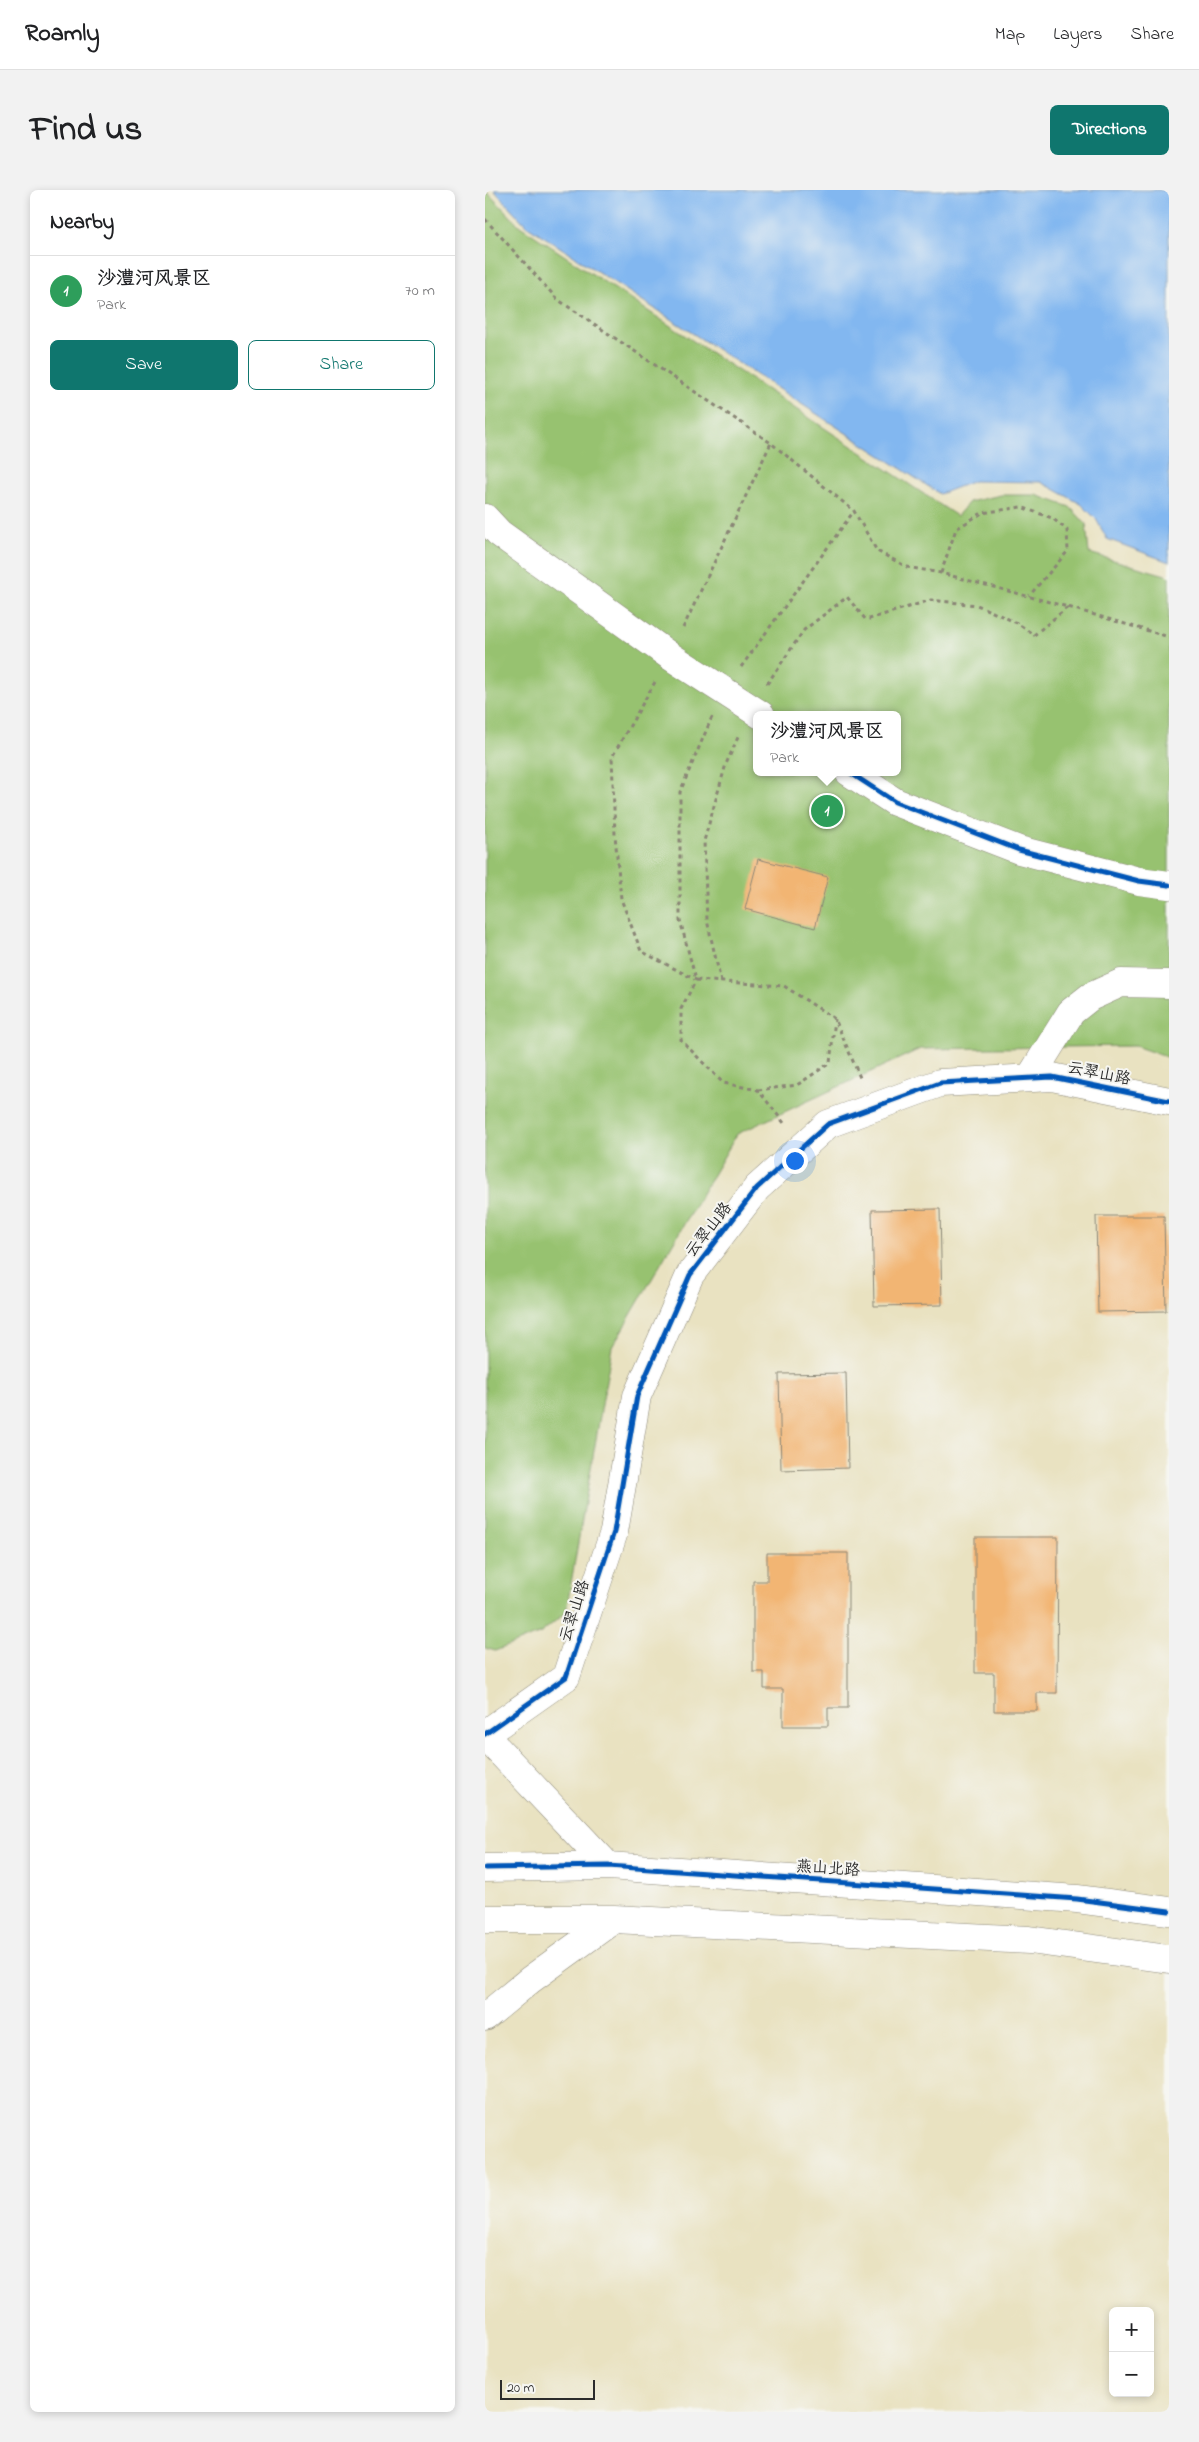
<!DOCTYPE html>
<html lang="en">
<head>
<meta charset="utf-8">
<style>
	:root { --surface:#fff; --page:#f2f2f2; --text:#202124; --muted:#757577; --line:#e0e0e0; --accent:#0f766e }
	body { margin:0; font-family:"Indie Flower","LXGW WenKai TC",sans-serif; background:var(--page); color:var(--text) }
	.controls { position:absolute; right:15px; bottom:15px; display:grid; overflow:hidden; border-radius:8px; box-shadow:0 2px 8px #0003 }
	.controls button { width:45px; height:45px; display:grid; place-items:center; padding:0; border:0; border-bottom:1px solid var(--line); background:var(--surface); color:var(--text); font:25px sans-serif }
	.scale { position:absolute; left:15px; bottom:12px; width:95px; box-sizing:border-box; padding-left:5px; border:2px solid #2b2b2b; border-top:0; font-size:14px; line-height:18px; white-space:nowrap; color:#2b2b2b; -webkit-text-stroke:4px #f6f6f2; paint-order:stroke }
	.you { position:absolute; left:309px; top:970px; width:18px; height:18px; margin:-12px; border:4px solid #fff; border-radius:50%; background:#1a73e8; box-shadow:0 0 0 8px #1a73e833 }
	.badge { display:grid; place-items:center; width:32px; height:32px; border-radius:50%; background:var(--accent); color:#fff; font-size:16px; font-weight:700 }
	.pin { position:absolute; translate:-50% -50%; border:2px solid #fff; box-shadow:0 1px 5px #0006 }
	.popup { position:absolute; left:268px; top:521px; width:148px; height:65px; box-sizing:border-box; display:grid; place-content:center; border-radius:8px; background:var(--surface); filter:drop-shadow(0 1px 4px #0005); font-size:16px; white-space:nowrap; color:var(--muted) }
	.popup b { font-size:19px; color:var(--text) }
	.popup::after { content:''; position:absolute; left:50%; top:100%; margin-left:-10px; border:10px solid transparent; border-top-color:var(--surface) }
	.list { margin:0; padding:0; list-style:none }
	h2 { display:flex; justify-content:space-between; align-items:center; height:65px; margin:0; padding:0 20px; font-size:21px }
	h2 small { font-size:16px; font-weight:400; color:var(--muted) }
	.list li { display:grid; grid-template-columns:32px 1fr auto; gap:15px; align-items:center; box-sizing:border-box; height:70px; padding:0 20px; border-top:1px solid var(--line) }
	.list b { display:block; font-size:19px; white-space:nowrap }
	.list p { margin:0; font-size:16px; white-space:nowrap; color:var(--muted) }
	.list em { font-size:16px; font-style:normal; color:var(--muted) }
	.actions { display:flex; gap:10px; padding:15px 20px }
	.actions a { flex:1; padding:11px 0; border:1px solid var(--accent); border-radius:8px; text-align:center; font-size:18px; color:var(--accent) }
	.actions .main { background:var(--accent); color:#fff }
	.map { position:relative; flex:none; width:684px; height:2222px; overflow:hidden; border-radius:8px }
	header { display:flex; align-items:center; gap:30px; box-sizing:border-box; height:70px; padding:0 25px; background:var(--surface); border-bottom:1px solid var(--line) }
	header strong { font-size:24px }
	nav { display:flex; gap:28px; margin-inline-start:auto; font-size:18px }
	.intro { display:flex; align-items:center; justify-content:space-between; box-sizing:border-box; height:120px; padding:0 30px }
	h1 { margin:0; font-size:35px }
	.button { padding:12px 22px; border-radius:8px; background:var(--accent); color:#fff; font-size:18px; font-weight:700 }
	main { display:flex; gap:30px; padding:0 30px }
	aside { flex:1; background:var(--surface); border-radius:8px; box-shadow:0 2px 8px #0003 }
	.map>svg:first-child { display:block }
	.green { fill:#97c270; stroke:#61764e; fill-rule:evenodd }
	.water { fill:#82b7f0; stroke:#56718e }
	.building { fill:#f2b573 }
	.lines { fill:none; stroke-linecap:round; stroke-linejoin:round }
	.minor-casing { stroke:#8a8676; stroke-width:29 }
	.path { stroke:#8a8676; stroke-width:3; stroke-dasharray:4 4; stroke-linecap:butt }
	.minor { stroke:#fff; stroke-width:28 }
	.cycleway-casing { stroke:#f6f6f2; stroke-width:8 }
	.cycleway { stroke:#0057b8; stroke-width:5 }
	.labels { text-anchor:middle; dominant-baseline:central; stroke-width:4; stroke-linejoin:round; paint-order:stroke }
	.street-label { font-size:16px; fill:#2b2b2b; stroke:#f6f6f2 }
</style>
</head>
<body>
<header>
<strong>Roamly</strong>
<nav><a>Map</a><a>Layers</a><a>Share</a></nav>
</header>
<div class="intro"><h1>Find us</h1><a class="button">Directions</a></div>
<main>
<aside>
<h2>Nearby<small></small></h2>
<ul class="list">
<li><span class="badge" style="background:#2e9e5b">1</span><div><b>沙澧河风景区</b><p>Park</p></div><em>70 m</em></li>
</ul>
<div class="actions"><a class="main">Save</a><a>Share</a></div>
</aside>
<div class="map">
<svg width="684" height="2222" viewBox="0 0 684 2222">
	<rect width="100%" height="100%" fill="#f6f6f2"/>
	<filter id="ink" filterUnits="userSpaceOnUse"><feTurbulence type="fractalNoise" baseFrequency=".02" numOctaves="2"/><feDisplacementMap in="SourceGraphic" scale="10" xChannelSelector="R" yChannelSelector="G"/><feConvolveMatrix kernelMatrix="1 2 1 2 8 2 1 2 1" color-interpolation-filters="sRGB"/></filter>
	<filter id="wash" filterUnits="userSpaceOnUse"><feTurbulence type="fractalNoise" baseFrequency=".0096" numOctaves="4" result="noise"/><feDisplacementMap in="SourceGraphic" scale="20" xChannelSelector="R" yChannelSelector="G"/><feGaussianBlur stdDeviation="1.12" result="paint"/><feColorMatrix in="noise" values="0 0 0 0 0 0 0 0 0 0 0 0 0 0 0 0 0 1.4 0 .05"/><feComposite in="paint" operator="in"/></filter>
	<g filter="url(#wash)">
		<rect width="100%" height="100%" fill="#e9e2c1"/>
		<path class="green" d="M0,0L35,36L472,326L484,312L516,305H551L585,317L601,334L604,363L684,386V868L650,856L435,859L252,944L127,1157L81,1422L56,1443L10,1461L0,1458ZM272,525H412V582H272Z"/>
		<path class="water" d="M9,0H684V372L622,349L611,329L596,314L556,292L489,291L455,304L41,35Z"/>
		<g id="blocks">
			<path class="building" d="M273,669L343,687L330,738L260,719Z
				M455,1019L457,1115L389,1116L387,1020Z
				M611,1026H679L681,1121L613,1122Z
				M361,1183L363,1278L296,1280L294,1184Z
				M490,1347H573L572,1503H552V1521H509V1483H490Z
				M282,1363H363V1518H343V1536H298V1499H279V1482H268V1391H282Z"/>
		</g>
	</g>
	<g filter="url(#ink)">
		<use href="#blocks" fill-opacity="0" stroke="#8a8676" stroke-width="1"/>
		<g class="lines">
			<defs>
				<path id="minor" d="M0,328L14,343L185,466L276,525
					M364,582L410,612L534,660L654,691L684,695
					M545,888L586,822L605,807L636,793L684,794
					M0,1544L81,1487L129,1342L152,1206L205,1085L272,998L343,934L455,893L567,887L684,911
					M0,1546L123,1676
					M0,1678L123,1676L592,1709L684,1721
					M0,1729H129L544,1750L684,1769
					M0,1827L45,1790L129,1729"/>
			</defs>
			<use href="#minor" class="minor-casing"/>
			<path class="path" d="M0,29L72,109L286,253L369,321L392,361L422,377L456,383L583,417L684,447
				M456,383L471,339L497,323L536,317L567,328L582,340L583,361L544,406
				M198,438L286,253
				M256,477L369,321
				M170,492L127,567L130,645L136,709L156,761L211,790L196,819V850L238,893L273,900L299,933
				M282,494L319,440L362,407L381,430L446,410L492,415L532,433L549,445L583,417
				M227,527L195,602V730L211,790L299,796L350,829L376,890
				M236,792L222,730L219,651L241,574L254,545
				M273,900L312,895L345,873L350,829"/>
			<use href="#minor" class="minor"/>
			<defs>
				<path id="cycleway" d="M364,582L410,612L534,660L654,691L684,695
					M0,1544L81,1487L129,1342L152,1206L205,1085L272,998L343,934L455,893L567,887L684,911
					M0,1678L123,1676L592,1709L684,1721"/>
			</defs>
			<use href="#cycleway" class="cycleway-casing"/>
			<use href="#cycleway" class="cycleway"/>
		</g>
	</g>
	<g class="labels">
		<g class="street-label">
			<text transform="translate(614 884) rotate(11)">云翠山路</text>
			<text transform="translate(224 1040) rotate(-52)">云翠山路</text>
			<text transform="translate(90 1421) rotate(-72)">云翠山路</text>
			<text transform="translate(343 1679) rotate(4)">燕山北路</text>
		</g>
	</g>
</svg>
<div class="controls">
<button>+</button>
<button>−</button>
</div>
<div class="scale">20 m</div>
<div class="you"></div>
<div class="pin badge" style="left:342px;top:621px;background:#2e9e5b">1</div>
<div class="popup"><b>沙澧河风景区</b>Park</div>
</div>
</main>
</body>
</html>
